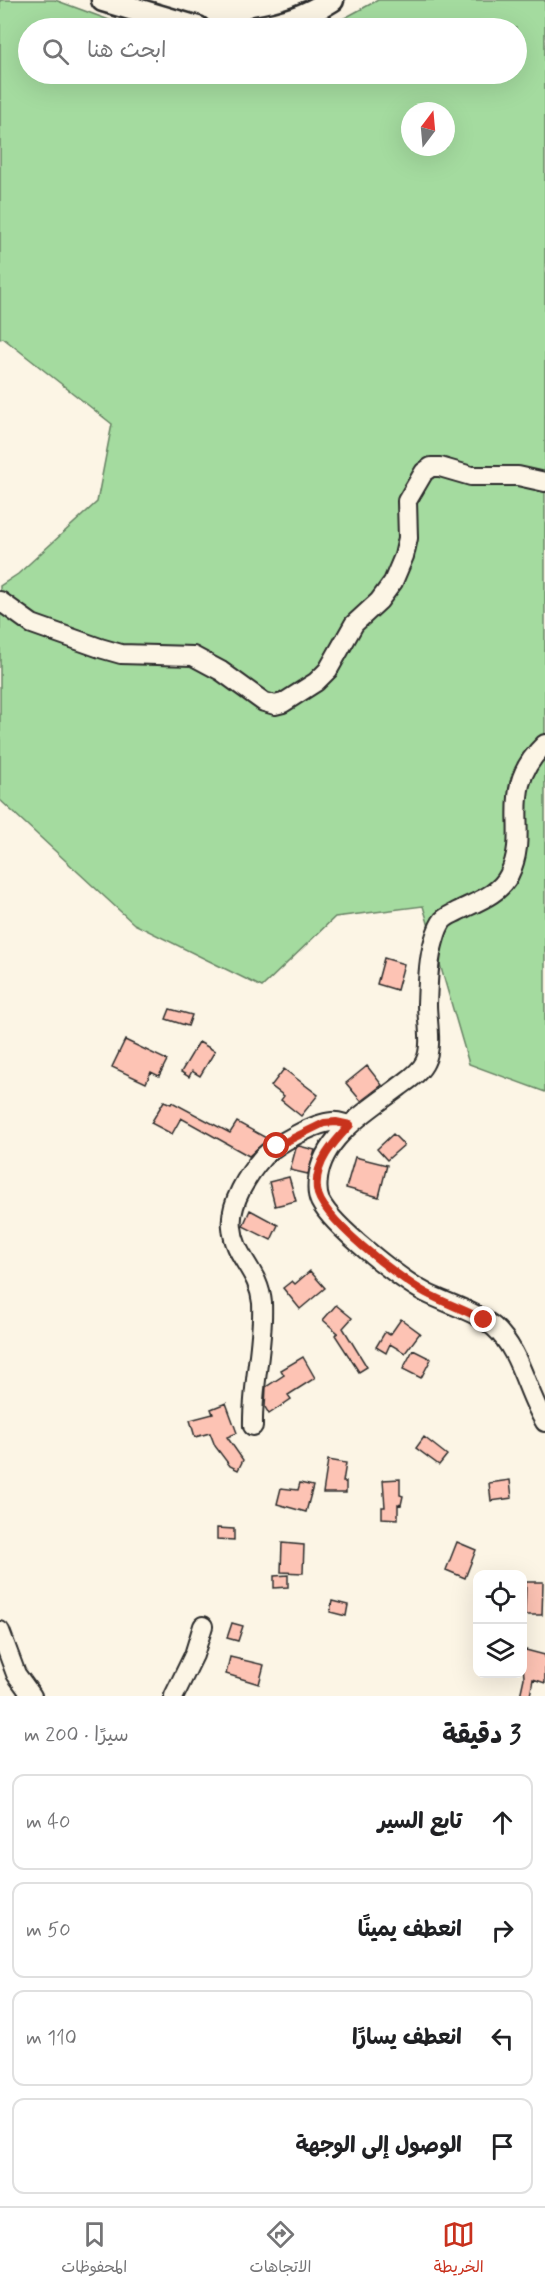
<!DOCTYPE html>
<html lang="ar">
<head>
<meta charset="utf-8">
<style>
	:root { --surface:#fff; --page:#f2f2f2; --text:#202124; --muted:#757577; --line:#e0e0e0; --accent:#c8321e }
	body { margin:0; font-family:Mynerve,"Playpen Sans Arabic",sans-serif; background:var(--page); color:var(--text); direction:rtl }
	.controls { position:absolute; right:18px; bottom:18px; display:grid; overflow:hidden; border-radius:12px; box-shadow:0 6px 24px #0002 }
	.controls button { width:54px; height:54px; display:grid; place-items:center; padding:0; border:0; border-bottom:2px solid var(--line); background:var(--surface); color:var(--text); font:30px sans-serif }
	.compass { position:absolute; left:401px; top:102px; width:54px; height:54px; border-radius:50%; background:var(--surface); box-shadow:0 6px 24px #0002; rotate:16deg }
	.stop { position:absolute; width:18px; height:18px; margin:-14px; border:4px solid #c8321e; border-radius:50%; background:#fff }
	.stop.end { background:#c8321e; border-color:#fff; box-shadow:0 2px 6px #0008 }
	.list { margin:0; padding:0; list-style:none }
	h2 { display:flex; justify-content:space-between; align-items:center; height:78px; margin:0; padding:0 24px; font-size:26px }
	h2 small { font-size:20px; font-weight:400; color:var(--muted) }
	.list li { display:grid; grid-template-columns:39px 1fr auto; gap:18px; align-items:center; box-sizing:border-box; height:96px; margin:0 12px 12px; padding:0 12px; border:2px solid var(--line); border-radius:12px }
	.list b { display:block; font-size:22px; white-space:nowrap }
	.list em { font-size:20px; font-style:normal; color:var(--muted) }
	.icon { flex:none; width:33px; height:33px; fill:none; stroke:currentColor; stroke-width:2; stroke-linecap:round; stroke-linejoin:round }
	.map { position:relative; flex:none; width:545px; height:1696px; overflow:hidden; direction:ltr }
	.search { position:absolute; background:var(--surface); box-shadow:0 6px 24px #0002; left:18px; right:18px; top:18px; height:66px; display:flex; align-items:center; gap:15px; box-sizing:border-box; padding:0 21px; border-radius:33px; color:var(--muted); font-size:22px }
	.sheet { height:510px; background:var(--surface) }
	nav { display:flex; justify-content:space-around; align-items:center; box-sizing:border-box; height:84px; border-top:2px solid var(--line); background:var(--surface); font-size:16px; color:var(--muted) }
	nav a { display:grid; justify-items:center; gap:3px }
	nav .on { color:var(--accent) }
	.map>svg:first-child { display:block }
	.green { fill:#a4db9f; stroke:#688365; stroke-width:1.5; fill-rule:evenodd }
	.building { fill:#fdc3b4; stroke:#2b2b2b; stroke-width:1.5 }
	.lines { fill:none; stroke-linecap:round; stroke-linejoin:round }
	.minor-casing { stroke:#2b2b2b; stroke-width:22 }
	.major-casing { stroke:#2b2b2b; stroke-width:27 }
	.minor { stroke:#fcf5e5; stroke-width:18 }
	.major { stroke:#fcf5e5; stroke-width:22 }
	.route { stroke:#c8321e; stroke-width:8 }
</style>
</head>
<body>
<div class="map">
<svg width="545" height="1696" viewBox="0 0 545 1696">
	<rect width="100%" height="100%" fill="#fcf5e5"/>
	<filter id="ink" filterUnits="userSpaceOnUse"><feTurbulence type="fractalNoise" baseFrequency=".0167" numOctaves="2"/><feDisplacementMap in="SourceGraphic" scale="12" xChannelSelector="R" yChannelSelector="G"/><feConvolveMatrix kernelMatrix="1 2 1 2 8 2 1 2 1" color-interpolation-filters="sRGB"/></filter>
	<g filter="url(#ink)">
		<path class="green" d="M0,0H55L131,28H28V74H516V28H326L378,0H545V1092L469,1064L423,906L335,917L262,987L134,924L0,800V586L18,574L97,502L112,424L3,338L0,339ZM410,111H446V147H410Z"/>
		<path class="building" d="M384,958L404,964L397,990L377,984Z
			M170,1009L192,1015L188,1026L166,1019Z
			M125,1040L167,1060L159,1076L151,1072L146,1083L112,1067Z
			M199,1042L215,1051L200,1076L192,1071L189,1077L181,1072Z
			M367,1066L382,1085L361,1101L346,1083Z
			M284,1069L318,1095L301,1116L281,1100L284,1096L271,1086Z
			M164,1101L171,1104L172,1102L230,1133L237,1122L268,1139L249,1156L181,1118L172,1134L151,1123Z
			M393,1134L404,1145L387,1160L377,1149Z
			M299,1146L315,1150L308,1174L290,1170L296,1148Z
			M355,1157L387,1165L379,1197L346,1188Z
			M289,1177L296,1201L275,1206L269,1182Z
			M250,1210L278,1225L271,1240L243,1226Z
			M310,1271L325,1288L300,1309L283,1288L292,1281L295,1284Z
			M336,1305L352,1318L343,1328L367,1367L359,1372L335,1335L338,1333L323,1320Z
			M401,1319L420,1333L405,1353L390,1344L386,1353L376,1347L385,1332L390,1335Z
			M413,1350L431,1359L421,1378L403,1369Z
			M303,1357L315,1378L288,1395L291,1399L269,1414L265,1407L266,1387L284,1375L281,1370Z
			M226,1403L237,1433L227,1437L243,1460L238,1470L230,1466L215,1446L210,1433L195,1437L190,1420L213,1414L211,1409Z
			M424,1437L447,1455L439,1465L416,1448Z
			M328,1460L346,1463L343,1482H346V1493H323Z
			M400,1479V1495L403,1496L401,1505L398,1504V1519L382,1518V1507H385L383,1480Z
			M510,1480L512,1498L491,1501L489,1483Z
			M300,1483L313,1486L306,1512L277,1504L281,1488L298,1490Z
			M217,1528L234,1529V1540L217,1539Z
			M457,1542L476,1550L465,1578L446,1570Z
			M282,1543L304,1545L303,1573L281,1572Z
			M288,1575V1587L274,1588V1576Z
			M526,1582H543L542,1615H525Z
			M332,1601L348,1605L346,1616L330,1612Z
			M232,1623L243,1626L238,1641L227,1638Z
			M522,1649L545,1655V1683L533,1679L530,1696H520L524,1678Z
			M230,1657L264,1665L259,1684L226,1674Z"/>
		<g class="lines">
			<defs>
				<path id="minor" d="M0,601L32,624L100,648L121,654L193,656L221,671L264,702L275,705L283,703L316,682L328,670L354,624L379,601L393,582L404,556L408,538L407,501L424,472L431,467H440L471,476H518L545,482
					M545,744C496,791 532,829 509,875C500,894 476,902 458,911C453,914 447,916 443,920C438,926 436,934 434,941C428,961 428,983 427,1004C427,1021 433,1046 425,1062C420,1073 408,1080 399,1087C369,1110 322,1137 318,1179C317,1187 317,1194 320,1201C333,1227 400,1279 426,1293C448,1304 475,1311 494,1327C521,1351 526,1392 545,1422
					M253,1426C252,1384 264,1345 262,1303C259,1270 234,1257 232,1227C229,1204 248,1174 263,1157C275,1145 314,1123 332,1122C338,1121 344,1124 350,1125
					M0,1631L16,1674L32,1696
					M174,1696L194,1655L203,1626"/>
				<path id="major" d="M103,0L198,28
					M256,28C285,23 307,16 332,0"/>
			</defs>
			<use href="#minor" class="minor-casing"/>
			<use href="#major" class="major-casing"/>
			<use href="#minor" class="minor"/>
			<use href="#major" class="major"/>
		</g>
	</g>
	<g class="lines" filter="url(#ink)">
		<path class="route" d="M277,1146L324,1123L336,1122L350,1125C334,1142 314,1163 317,1189C319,1217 400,1279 426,1293C445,1303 465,1310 484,1320"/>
	</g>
</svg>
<div class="controls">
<button><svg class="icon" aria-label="locate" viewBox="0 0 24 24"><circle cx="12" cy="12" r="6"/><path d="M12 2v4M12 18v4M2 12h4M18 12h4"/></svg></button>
<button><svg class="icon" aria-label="layers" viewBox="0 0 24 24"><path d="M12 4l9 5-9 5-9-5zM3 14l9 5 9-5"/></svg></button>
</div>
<svg class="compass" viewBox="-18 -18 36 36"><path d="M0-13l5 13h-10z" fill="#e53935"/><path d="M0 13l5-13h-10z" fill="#757577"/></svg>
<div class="stop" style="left:277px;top:1146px"></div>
<div class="stop end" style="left:484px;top:1320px"></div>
<div class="search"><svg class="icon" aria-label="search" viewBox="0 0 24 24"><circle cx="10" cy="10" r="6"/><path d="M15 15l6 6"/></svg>ابحث هنا</div>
</div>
<section class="sheet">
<h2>3 دقيقة<small>سيرًا · 200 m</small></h2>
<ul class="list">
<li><svg class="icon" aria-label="ahead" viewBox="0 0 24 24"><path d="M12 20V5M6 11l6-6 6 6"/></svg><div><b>تابع السير</b></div><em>40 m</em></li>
<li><svg class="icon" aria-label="right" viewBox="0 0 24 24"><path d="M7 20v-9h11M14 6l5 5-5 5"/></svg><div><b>انعطف يمينًا</b></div><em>50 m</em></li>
<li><svg class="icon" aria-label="left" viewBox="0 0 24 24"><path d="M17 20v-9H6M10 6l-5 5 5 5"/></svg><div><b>انعطف يسارًا</b></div><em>110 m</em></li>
<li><svg class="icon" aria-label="arrive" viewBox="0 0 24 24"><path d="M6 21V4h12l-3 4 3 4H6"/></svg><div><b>الوصول إلى الوجهة</b></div></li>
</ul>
</section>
<nav>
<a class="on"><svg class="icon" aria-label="map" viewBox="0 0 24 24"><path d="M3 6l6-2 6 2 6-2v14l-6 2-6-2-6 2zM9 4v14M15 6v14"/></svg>الخريطة</a>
<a><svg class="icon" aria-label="directions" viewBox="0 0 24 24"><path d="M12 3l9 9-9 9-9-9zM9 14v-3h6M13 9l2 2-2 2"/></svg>الاتجاهات</a>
<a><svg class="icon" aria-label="saved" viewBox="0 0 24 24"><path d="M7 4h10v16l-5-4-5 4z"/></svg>المحفوظات</a>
</nav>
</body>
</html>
